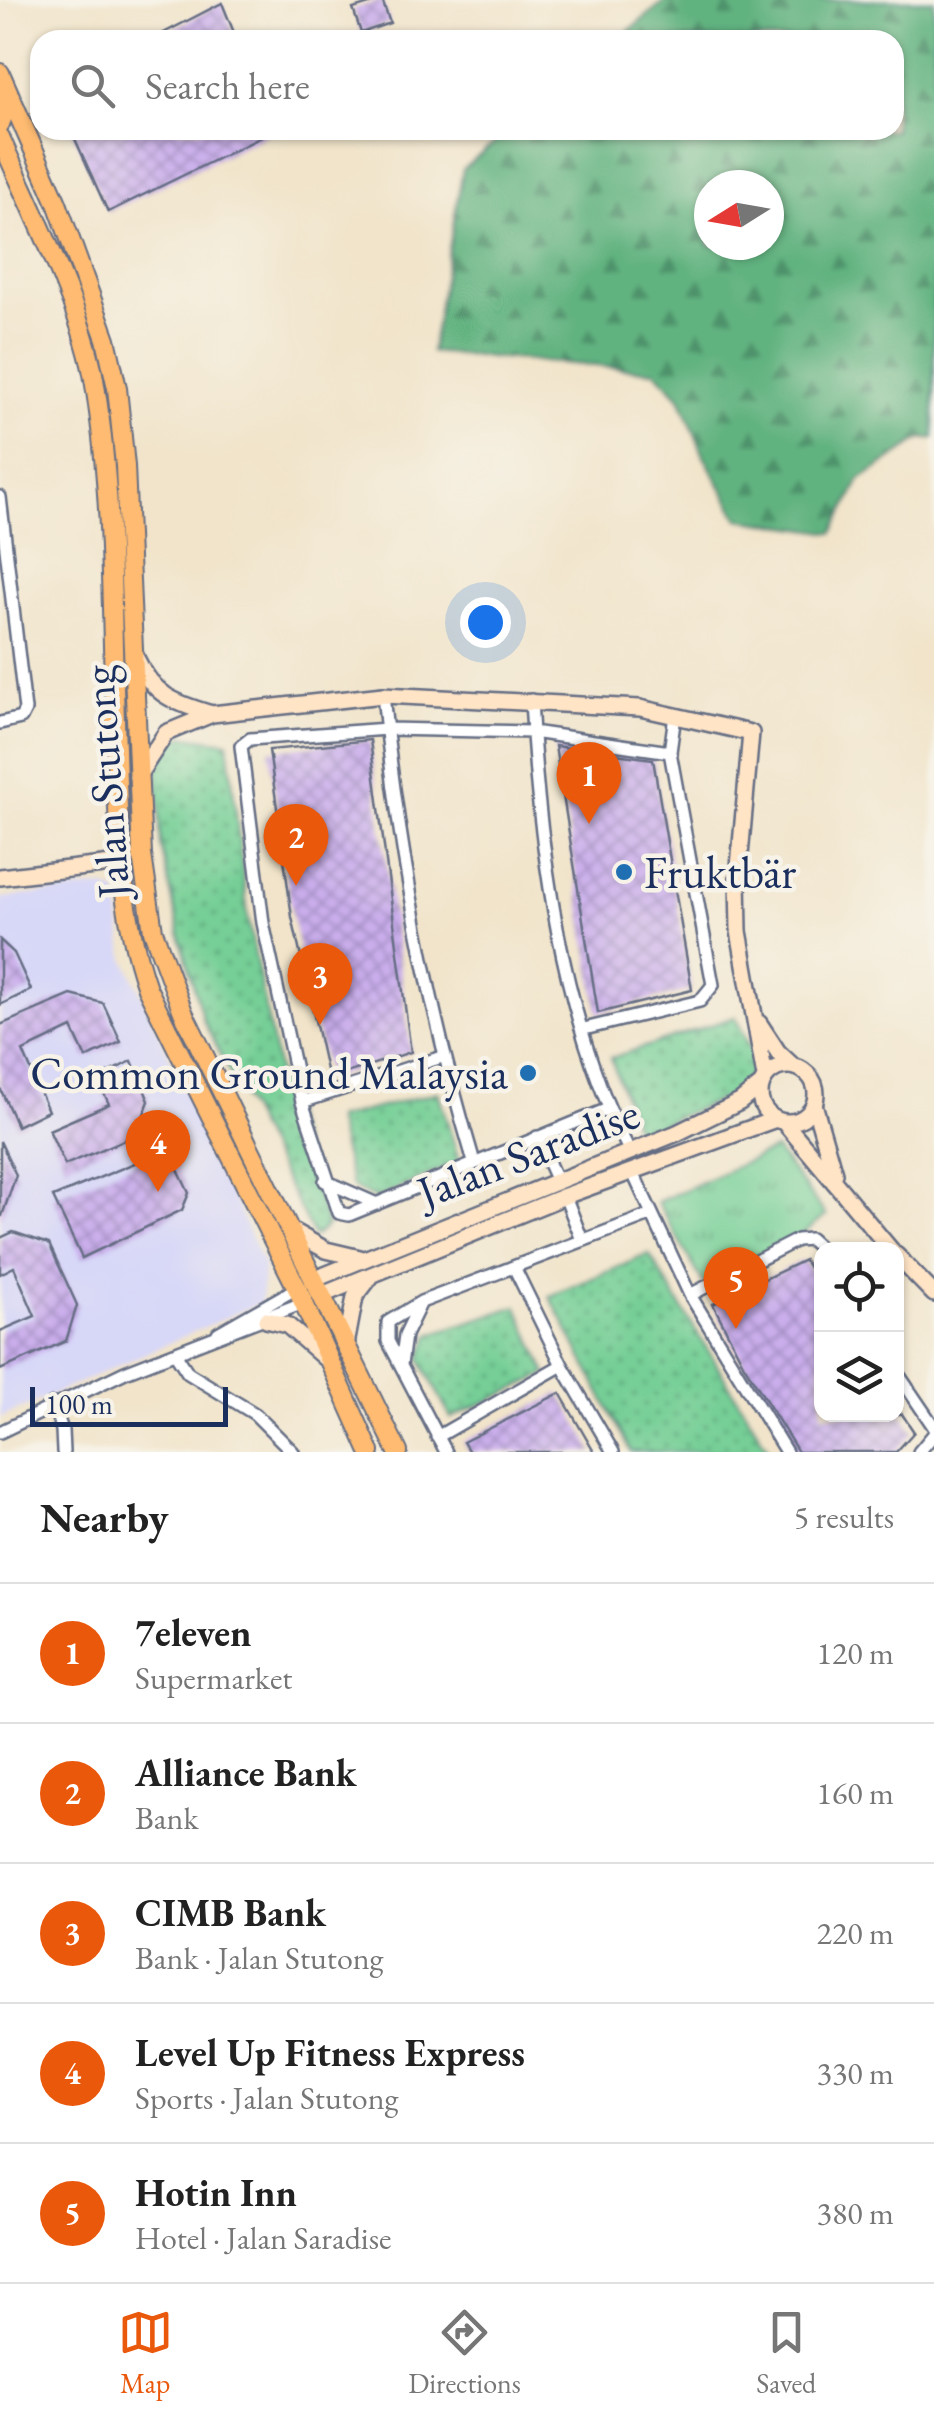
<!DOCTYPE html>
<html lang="en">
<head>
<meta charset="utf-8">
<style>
	:root { --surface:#fff; --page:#f6f6f6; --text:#222; --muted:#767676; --line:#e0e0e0; --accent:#ea580c }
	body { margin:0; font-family:"EB Garamond",serif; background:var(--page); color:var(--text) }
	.controls { position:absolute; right:30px; bottom:30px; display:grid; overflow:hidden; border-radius:20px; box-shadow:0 2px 8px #0004 }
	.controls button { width:90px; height:90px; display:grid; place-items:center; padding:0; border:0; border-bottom:2px solid var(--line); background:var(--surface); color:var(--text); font:50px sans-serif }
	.compass { position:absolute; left:694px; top:170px; width:90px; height:90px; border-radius:50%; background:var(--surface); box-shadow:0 2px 8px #0004; rotate:259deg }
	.scale { position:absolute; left:30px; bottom:25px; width:198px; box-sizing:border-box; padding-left:10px; border:5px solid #1b2f5e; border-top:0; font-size:28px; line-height:35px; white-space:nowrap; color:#1b2f5e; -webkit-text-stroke:8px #f7f3e8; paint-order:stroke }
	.you { position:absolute; left:485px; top:622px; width:35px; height:35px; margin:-25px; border:8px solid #fff; border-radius:50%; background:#1a73e8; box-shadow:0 0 0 15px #1a73e833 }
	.badge { display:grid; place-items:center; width:65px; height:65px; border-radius:50%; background:var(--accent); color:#fff; font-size:32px; font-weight:700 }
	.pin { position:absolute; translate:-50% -82px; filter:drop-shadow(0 2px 5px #0008) }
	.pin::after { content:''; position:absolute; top:52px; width:35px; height:30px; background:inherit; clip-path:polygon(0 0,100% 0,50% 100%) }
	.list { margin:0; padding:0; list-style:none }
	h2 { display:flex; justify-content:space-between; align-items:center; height:130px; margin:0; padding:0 40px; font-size:42px }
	h2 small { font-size:32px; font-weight:400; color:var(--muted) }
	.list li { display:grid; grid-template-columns:65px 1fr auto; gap:30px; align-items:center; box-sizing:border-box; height:140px; padding:0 40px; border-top:2px solid var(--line) }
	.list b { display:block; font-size:38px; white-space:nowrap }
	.list p { margin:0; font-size:32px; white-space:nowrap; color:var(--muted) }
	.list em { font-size:32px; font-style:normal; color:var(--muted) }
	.icon { flex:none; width:55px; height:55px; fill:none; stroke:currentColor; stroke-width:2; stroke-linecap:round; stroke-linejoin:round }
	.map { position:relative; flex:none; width:934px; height:1452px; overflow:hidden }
	.search { position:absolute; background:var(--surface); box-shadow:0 2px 8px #0004; left:30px; right:30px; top:30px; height:110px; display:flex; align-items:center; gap:25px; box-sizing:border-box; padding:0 35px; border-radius:30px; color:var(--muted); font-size:38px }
	.sheet { height:830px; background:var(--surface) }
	nav { display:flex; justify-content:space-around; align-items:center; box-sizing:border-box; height:140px; border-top:2px solid var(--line); background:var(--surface); font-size:28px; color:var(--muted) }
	nav a { display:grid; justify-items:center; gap:5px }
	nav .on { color:var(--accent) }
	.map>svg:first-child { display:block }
	.built { fill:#d7d7f8 }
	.grass { fill:url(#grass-tufts); stroke:#487f7a; stroke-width:2.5 }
	.forest { fill:url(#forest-firs); stroke:#3e706e; stroke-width:2.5; fill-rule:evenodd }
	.park { fill:url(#park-dots); stroke:#487f7a; stroke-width:2.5 }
	.building { fill:url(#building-cross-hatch) }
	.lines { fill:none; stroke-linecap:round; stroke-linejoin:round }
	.street-casing { stroke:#666e84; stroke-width:16 }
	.secondary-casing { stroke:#666e84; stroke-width:20 }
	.primary-casing { stroke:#666e84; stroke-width:22 }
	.street { stroke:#fff; stroke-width:11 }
	.secondary { stroke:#ffe4c6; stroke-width:15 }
	.primary { stroke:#febb71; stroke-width:18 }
	.poi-dot { fill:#1f6fb2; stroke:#f7f3e8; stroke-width:4 }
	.labels { text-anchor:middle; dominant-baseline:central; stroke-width:9; stroke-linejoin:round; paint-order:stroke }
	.street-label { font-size:45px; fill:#1b2f5e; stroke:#f7f3e8 }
	.poi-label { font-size:45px; fill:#1b2f5e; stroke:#f7f3e8; text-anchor:start }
</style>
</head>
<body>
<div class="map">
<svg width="934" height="1452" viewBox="0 0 934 1452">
	<defs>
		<pattern id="grass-tufts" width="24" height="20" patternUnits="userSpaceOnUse" patternTransform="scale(2.5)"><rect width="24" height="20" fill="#76cf96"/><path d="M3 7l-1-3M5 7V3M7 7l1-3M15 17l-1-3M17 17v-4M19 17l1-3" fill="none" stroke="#60a87e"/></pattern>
		<pattern id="forest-firs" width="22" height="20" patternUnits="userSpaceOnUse" patternTransform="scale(2.5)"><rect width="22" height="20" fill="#60b27f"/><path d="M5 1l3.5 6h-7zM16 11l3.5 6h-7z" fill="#4e916b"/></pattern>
		<pattern id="park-dots" width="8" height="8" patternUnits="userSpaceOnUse" patternTransform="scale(2.5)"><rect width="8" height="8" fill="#76cf96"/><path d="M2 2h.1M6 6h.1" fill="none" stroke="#60a87e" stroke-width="1.8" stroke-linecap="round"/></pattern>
		<pattern id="building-cross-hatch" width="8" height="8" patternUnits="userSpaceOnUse" patternTransform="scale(2.5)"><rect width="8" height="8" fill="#caaeec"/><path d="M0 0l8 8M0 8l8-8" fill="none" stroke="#a38ec2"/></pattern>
	</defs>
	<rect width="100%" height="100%" fill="#f7f3e8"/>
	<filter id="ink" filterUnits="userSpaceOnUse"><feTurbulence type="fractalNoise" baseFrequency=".01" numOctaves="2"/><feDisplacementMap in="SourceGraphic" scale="20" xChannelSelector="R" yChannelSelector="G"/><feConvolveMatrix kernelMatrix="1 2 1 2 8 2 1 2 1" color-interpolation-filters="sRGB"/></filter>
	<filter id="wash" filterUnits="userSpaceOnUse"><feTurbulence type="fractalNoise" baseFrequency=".0048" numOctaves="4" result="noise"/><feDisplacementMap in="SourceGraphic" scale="40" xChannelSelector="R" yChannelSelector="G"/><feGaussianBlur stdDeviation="2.25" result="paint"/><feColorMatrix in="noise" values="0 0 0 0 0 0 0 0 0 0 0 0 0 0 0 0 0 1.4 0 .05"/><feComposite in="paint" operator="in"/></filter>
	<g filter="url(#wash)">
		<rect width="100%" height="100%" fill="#f1e4ca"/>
		<path class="built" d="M103,887L118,893L124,956L264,1266L261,1302L0,1418V898Z"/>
		<path class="grass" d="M775,1149L826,1215L803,1234L704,1284L657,1202Z"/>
		<path class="forest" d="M666,0H934V438L921,439L860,480L833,533L739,519L704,456L680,397L655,371L431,352L463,169L510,130H894V40H618ZM709,185H769V245H709Z"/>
		<path class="park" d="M184,736L228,742L248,918L279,1077L327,1226L314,1237L203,1020L181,939L161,845L157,770L166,747Z
			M735,1017L753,1054L747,1089L637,1133L611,1058Z
			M438,1092L461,1167L452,1164L376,1199L352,1187L335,1119Z
			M649,1254L770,1452H631L550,1296Z
			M517,1306L547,1374L451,1418L420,1359L431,1334Z"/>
		<g id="blocks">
			<path class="building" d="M382,0L390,23L361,33L353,9Z
				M222,3L237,40H150Z
				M71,130H276L108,212Z
				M370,740L411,1052L328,1079L292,917L269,750Z
				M555,746L653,759L692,990L598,1013Z
				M0,940L14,953L31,990L0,1005Z
				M71,995L103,1003L121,1042L86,1058L72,1028L23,1051L48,1111L17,1126L0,1088V1025Z
				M132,1061L149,1101L136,1135L65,1165L49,1130L109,1104L97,1078Z
				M0,1141L16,1175L2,1216H0Z
				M168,1149L189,1193L182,1210L82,1258L53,1197Z
				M13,1232L49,1244L77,1305L66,1341L0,1370V1331L35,1316L14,1267L0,1274V1238Z
				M804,1260L822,1288V1414H902L914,1432L896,1452H798L744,1365L713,1304Z
				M560,1393L594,1452H469L463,1442Z"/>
		</g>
	</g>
	<g filter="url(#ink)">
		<use href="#blocks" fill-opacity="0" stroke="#666e84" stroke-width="2.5"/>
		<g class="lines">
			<defs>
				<path id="street" d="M0,497L25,710L21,718L0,723
					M383,695C399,855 428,1008 474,1162
					M531,700C538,843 562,1022 629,1150
					M584,1029L700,1001L713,985L670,752L675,715
					M302,1102L442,1057
					M608,1109L349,1215L339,1213L302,1102L263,923L241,746L250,739L387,729L532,732L670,752
					M537,1137L556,1179
					M633,1173L690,1295L786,1452
					M325,1181L377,1204
					M565,1196L582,1240
					M514,1267L562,1365L613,1452
					M690,1295L797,1240L810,1239L822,1250
					M218,1333L297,1288
					M175,1353L188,1373L255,1414L293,1452
					M401,1365L405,1335L421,1302
					M896,1371L934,1427
					M53,1404L62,1430L63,1452
					M0,1432L125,1372L303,1303
					M437,1437L562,1365
					M446,1452L388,1341V1322L421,1302L650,1215
					M919,1452L934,1434"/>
				<path id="secondary" d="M136,658C153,695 174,703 212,714
					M137,777L166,733L212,714L383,695L640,708L751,733L738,878L739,931L765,1077
					M0,877L120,863
					M759,1023L778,1052L794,1067
					M760 1094a28 28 0 1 1 56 0a28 28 0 1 1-56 0Z
					M814,1104L834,1173
					M784,1122L891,1250
					M294,1232L326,1250L360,1258
					M896,1255L934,1294
					M315,1279L677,1133L740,1102L762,1084
					M322,1295L565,1196L776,1119
					M266,1320L287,1325L328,1361
					M346,1345L355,1297L372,1275"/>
				<path id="primary" d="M0,73L57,203L106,339L117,388L125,466L142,855L153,931L183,1012L398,1452
					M0,97L4,113L0,124
					M0,137C30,207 84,311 95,385C114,504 111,628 116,749C118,830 120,911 147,988L297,1288L370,1452"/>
			</defs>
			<use href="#street" class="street-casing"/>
			<use href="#secondary" class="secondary-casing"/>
			<use href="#primary" class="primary-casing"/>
			<use href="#street" class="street"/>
			<use href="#secondary" class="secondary"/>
			<use href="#primary" class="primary"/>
		</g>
	</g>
	<g class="poi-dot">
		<circle cx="624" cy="872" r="10"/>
		<circle cx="528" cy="1073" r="10"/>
	</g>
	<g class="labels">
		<g class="street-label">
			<text transform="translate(105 782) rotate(-94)">Jalan Stutong</text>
			<text transform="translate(528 1152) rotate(-21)">Jalan Saradise</text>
		</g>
		<g class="poi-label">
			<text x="644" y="872">Fruktbär</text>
			<text x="508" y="1073" text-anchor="end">Common Ground Malaysia</text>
		</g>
	</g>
</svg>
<div class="controls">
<button><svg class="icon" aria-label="locate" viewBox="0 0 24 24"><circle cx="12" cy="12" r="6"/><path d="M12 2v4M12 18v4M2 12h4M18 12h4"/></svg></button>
<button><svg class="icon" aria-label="layers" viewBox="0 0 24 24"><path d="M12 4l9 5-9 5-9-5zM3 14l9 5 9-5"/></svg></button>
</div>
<svg class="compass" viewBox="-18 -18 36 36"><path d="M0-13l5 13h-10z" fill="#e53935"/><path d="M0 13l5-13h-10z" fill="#767676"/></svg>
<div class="scale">100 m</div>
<div class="you"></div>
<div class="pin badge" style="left:589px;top:824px">1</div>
<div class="pin badge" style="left:296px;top:886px">2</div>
<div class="pin badge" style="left:320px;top:1025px">3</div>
<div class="pin badge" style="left:158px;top:1192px">4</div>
<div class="pin badge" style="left:736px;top:1329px">5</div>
<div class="search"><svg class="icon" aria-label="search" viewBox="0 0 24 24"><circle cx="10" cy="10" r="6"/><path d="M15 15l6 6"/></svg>Search here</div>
</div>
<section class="sheet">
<h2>Nearby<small>5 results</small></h2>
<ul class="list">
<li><span class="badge">1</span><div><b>7eleven</b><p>Supermarket</p></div><em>120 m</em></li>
<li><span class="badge">2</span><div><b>Alliance Bank</b><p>Bank</p></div><em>160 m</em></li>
<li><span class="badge">3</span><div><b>CIMB Bank</b><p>Bank · Jalan Stutong</p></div><em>220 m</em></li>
<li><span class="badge">4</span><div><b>Level Up Fitness Express</b><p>Sports · Jalan Stutong</p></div><em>330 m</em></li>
<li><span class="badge">5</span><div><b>Hotin Inn</b><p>Hotel · Jalan Saradise</p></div><em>380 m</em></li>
</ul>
</section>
<nav>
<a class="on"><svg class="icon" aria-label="map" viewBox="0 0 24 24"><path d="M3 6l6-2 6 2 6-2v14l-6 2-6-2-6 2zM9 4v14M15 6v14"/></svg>Map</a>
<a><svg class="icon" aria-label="directions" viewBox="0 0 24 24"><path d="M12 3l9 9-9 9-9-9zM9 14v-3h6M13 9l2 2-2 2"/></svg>Directions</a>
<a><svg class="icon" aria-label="saved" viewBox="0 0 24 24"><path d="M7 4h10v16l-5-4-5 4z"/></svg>Saved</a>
</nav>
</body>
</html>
